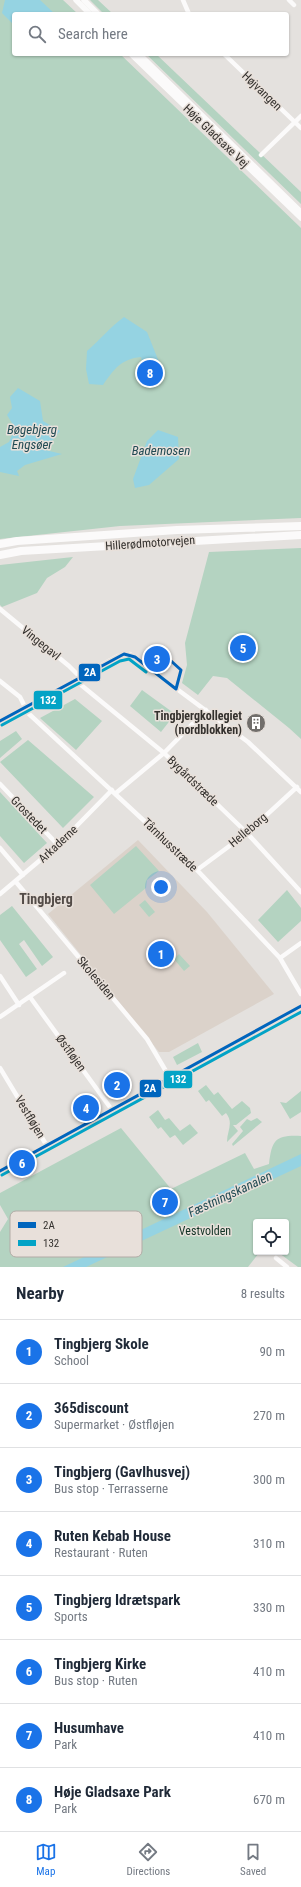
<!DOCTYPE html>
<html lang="en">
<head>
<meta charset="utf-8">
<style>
	:root { --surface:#fff; --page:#f6f6f7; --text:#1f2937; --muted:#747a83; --line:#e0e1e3; --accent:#1a73e8 }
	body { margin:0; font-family:"Roboto Condensed",sans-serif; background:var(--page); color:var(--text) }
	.controls { position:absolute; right:12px; bottom:12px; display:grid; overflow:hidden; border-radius:4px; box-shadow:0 1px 3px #0004 }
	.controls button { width:36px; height:36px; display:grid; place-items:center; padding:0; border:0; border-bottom:1px solid var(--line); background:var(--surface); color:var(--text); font:20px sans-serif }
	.you { position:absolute; left:161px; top:887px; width:14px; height:14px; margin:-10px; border:3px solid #fff; border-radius:50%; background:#1a73e8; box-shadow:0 0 0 6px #1a73e833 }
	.badge { display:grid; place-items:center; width:26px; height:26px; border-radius:50%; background:var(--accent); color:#fff; font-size:13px; font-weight:700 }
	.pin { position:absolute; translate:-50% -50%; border:2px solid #fff; box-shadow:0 1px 4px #0006 }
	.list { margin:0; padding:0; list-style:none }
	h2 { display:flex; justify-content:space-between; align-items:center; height:52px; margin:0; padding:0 16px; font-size:17px }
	h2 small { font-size:13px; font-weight:400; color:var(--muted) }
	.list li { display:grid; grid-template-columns:26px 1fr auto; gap:12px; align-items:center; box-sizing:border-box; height:64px; padding:0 16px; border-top:1px solid var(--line) }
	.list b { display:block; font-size:15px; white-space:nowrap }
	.list p { margin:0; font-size:13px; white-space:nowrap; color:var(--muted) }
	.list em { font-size:13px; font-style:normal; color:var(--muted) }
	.icon { flex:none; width:22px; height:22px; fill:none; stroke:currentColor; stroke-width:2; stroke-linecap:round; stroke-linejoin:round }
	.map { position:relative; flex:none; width:301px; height:1267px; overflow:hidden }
	.search { position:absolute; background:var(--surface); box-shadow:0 1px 3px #0004; left:12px; right:12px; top:12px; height:44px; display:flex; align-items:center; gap:10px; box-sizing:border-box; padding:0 14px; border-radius:4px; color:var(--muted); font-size:15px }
	.sheet { height:564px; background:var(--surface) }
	nav { display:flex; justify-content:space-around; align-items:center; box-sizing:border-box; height:56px; border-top:1px solid var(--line); background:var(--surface); font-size:11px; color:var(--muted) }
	nav a { display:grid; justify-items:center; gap:2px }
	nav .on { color:var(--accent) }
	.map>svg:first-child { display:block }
	.built { fill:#dbd2ca }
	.green { fill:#b4d3c1 }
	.water { fill:#95d3e2 }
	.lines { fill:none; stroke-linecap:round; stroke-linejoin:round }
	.minor { stroke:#fbfafa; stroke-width:4.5 }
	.tertiary { stroke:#fbfafa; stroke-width:5.5 }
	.motorway { stroke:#fbfafa; stroke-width:8 }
	.bus-1-casing { stroke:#e8e0da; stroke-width:6 }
	.bus-2-casing { stroke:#e8e0da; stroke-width:6 }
	.bus-1 { stroke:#0065bd; stroke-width:3 }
	.bus-2 { stroke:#03a3c6; stroke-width:3 }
	.labels { text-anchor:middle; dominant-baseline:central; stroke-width:3; stroke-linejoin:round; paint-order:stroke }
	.street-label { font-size:12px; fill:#33302d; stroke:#e8e0da }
	.poi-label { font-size:12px; font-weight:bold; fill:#33302d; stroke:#e8e0da; text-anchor:end }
	.park-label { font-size:12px; fill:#103224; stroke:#e8e0da }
	.water-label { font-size:13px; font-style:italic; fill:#224b54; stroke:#e8e0da }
	.quarter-label { font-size:14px; font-weight:bold; fill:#534c48; stroke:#e8e0da }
	.key { fill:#e8e0da; stroke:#b2aba6; stroke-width:1 }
	.key-label { font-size:11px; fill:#33302d }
	.line-badge { stroke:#e8e0da; stroke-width:1.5 }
	.badge-label { font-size:11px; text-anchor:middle; font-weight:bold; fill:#fff }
</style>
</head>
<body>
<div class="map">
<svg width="301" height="1267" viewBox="0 0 301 1267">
	<rect width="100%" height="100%" fill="#e4e1de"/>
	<path class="built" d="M138,840L207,912L274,994L169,1052H159L48,914Z"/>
	<path class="green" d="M0,0H63L78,14H14V54H120L301,228V518L120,526L0,539Z
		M90,0H98L113,14H104Z
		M146,54H156L301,192V204Z
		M301,548V739L289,728L227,678L213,676L198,695L182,683L187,665L185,643L209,552Z
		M73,557L65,567L47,578L37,593L2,607L0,605V565Z
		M142,690L175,714L161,732L130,706Z
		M75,699L102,721L76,750L40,718Z
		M16,731L22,739L0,758V741Z
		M28,740L94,797L63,828L0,762Z
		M0,792L47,843L24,863L0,836Z
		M136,846L159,871L147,880L146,888L114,914L90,885Z
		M287,890L301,908V921L278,942L258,920Z
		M145,900L155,912L149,917L139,905Z
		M12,906L53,957L42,966L24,940L19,944L37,969L26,977L0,940V915Z
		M179,954L190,966L184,971L174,959Z
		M198,1043L202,1052L177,1065L173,1057Z
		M206,1085L214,1095L218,1092L232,1109L242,1101L250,1108L251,1113L236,1125H233L238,1131L227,1142C227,1131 234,1123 226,1113L222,1116L209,1100L206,1102L198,1091Z
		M301,1091V1112L290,1119L280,1102L286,1103Z
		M158,1110L165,1120L169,1118L180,1131L190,1124L198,1133L183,1145L175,1135L170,1138L161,1127L158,1129L149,1117Z
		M257,1118L262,1122L233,1146L232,1144L243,1131L240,1127L247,1119L251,1121Z
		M121,1128L171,1189L245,1153L254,1169L269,1164C272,1139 276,1135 301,1136V1267H298L279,1253L286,1252V1222H256V1245L253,1244L256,1252L259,1253L248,1267H0V1232L8,1219L0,1205V1193Z"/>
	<path class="water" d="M5,0H40L55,14H14V25L2,13Z
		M124,317L147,332L159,362L153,369L144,368L141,357C121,359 114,369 103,385L89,384L86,369L87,351C100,340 110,327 124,317Z
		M18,388L40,401L43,421L60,431L45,450L62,454L25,465L17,471L19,476L0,472V447L9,442L15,428L7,415L12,408L10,397Z
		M158,430L178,437L179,459L149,485L135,488L133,479L147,441Z
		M301,1154V1166L86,1267H63Z"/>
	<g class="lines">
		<path class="minor" d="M183,0L189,14
			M289,0L294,5
			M224,54L301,128
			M261,155L301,116
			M0,609L69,666L80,677
			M75,680L164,753L247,833L301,892
			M0,681L20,697L28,713L197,870L280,958L301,994
			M0,721L118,656L130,654L248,742L301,792
			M0,784L58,845
			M116,793L164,753L206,710
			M0,848L23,875
			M197,870L247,833L297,787
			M16,882L147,1039L170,1078
			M0,894L58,845L112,790
			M280,958L301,943
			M0,976L19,1005
			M30,997L112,1110
			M0,1017L64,973
			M0,1068L47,1146
			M0,1171L301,1006
			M276,1258L287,1267"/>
		<path class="tertiary" d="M76,0L90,14
			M84,0L98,14
			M131,54L301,218
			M139,54L301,212"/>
		<path class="motorway" d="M0,544L17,541L177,530L301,526
			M0,555L21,551L301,535"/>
		<defs>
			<path id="bus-1" d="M149,668L170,660L181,670L176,689
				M0,721L124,654L135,657L176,689
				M0,1171L301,1006"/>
			<path id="bus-2" d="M2,725L120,661L129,659L146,672
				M2,1175L301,1012"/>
		</defs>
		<use href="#bus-1" class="bus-1-casing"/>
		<use href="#bus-2" class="bus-2-casing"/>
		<use href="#bus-1" class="bus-1"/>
		<use href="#bus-2" class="bus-2"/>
	</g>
	<defs>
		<symbol id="building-disc" viewBox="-11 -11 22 22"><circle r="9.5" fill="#716e6b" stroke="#e8e0da"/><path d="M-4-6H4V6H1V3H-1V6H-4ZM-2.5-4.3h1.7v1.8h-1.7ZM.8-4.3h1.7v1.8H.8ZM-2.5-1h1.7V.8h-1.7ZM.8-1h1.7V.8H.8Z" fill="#fff"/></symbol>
	</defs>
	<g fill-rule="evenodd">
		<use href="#building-disc" x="245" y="712" width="22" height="22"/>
	</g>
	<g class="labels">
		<g class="street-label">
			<text transform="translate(262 91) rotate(44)">Højvangen</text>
			<text transform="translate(216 136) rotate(44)">Høje Gladsaxe Vej</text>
			<text transform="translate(150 543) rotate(-4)">Hillerødmotorvejen</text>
			<text transform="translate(41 643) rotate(39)">Vingegavl</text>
			<text transform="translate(193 781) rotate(44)">Bygårdstræde</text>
			<text transform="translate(29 815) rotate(46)">Grostedet</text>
			<text transform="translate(248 830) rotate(-40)">Helleborg</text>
			<text transform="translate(58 844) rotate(-43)">Arkaderne</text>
			<text transform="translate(170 845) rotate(44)">Tårnhusstræde</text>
			<text transform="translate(96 978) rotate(50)">Skolesiden</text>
			<text transform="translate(71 1053) rotate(54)">Østfløjen</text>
			<text transform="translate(30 1117) rotate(59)">Vestfløjen</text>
		</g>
		<g class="poi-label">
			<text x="242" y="716">Tingbjergkollegiet<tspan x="242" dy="14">(nordblokken)</tspan></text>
		</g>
		<g class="park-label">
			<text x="205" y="1231">Vestvolden</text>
		</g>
		<g class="water-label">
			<text x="32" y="429">Bøgebjerg<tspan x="32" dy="15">Engsøer</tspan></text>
			<text x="161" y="450">Bademosen</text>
			<text transform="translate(230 1194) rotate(-25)">Fæstningskanalen</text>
		</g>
		<g class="quarter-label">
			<text x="46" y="899">Tingbjerg</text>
		</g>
	</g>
	<rect x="10" y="1211" width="132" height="46" rx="6" class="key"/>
	<rect x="18" y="1222" width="18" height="6" fill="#0065bd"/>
	<rect x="18" y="1240" width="18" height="6" fill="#03a3c6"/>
	<g class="key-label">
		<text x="43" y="1229">2A</text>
		<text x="43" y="1247">132</text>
	</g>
	<g class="line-badge">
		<rect x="78" y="663" width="23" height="19" rx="4" fill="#0065bd"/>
		<rect x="33" y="690" width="30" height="20" rx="4" fill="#03a3c6"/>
		<rect x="163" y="1070" width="30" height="19" rx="4" fill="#03a3c6"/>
		<rect x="139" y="1079" width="23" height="19" rx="4" fill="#0065bd"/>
	</g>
	<g class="badge-label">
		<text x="90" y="676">2A</text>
		<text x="48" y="704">132</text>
		<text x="178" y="1083">132</text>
		<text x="150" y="1092">2A</text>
	</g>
</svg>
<div class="controls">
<button><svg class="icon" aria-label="locate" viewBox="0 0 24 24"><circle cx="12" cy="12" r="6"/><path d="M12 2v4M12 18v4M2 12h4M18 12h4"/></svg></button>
</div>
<div class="you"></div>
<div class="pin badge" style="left:161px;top:954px">1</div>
<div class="pin badge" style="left:117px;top:1085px">2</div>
<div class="pin badge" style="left:157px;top:659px">3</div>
<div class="pin badge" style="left:86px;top:1108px">4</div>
<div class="pin badge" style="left:243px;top:648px">5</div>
<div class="pin badge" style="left:22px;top:1163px">6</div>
<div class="pin badge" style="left:165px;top:1202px">7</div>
<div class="pin badge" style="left:150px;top:373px">8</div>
<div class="search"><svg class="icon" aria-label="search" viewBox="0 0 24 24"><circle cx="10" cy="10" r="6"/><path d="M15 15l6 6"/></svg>Search here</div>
</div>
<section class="sheet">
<h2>Nearby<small>8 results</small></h2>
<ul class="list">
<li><span class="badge">1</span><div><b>Tingbjerg Skole</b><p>School</p></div><em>90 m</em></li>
<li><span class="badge">2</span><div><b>365discount</b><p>Supermarket · Østfløjen</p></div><em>270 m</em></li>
<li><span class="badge">3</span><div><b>Tingbjerg (Gavlhusvej)</b><p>Bus stop · Terrasserne</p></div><em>300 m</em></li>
<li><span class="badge">4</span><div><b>Ruten Kebab House</b><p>Restaurant · Ruten</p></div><em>310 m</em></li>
<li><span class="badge">5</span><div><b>Tingbjerg Idrætspark</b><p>Sports</p></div><em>330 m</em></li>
<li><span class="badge">6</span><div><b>Tingbjerg Kirke</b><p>Bus stop · Ruten</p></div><em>410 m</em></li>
<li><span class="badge">7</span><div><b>Husumhave</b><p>Park</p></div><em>410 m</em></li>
<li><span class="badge">8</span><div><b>Høje Gladsaxe Park</b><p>Park</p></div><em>670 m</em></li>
</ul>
</section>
<nav>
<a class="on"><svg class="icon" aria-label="map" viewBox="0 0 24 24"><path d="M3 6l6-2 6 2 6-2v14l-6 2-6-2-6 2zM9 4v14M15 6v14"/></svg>Map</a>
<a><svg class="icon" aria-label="directions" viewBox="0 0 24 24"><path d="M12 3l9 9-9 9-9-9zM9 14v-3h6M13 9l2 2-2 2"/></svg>Directions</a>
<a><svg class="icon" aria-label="saved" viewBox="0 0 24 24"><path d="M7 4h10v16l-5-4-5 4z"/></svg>Saved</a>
</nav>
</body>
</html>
